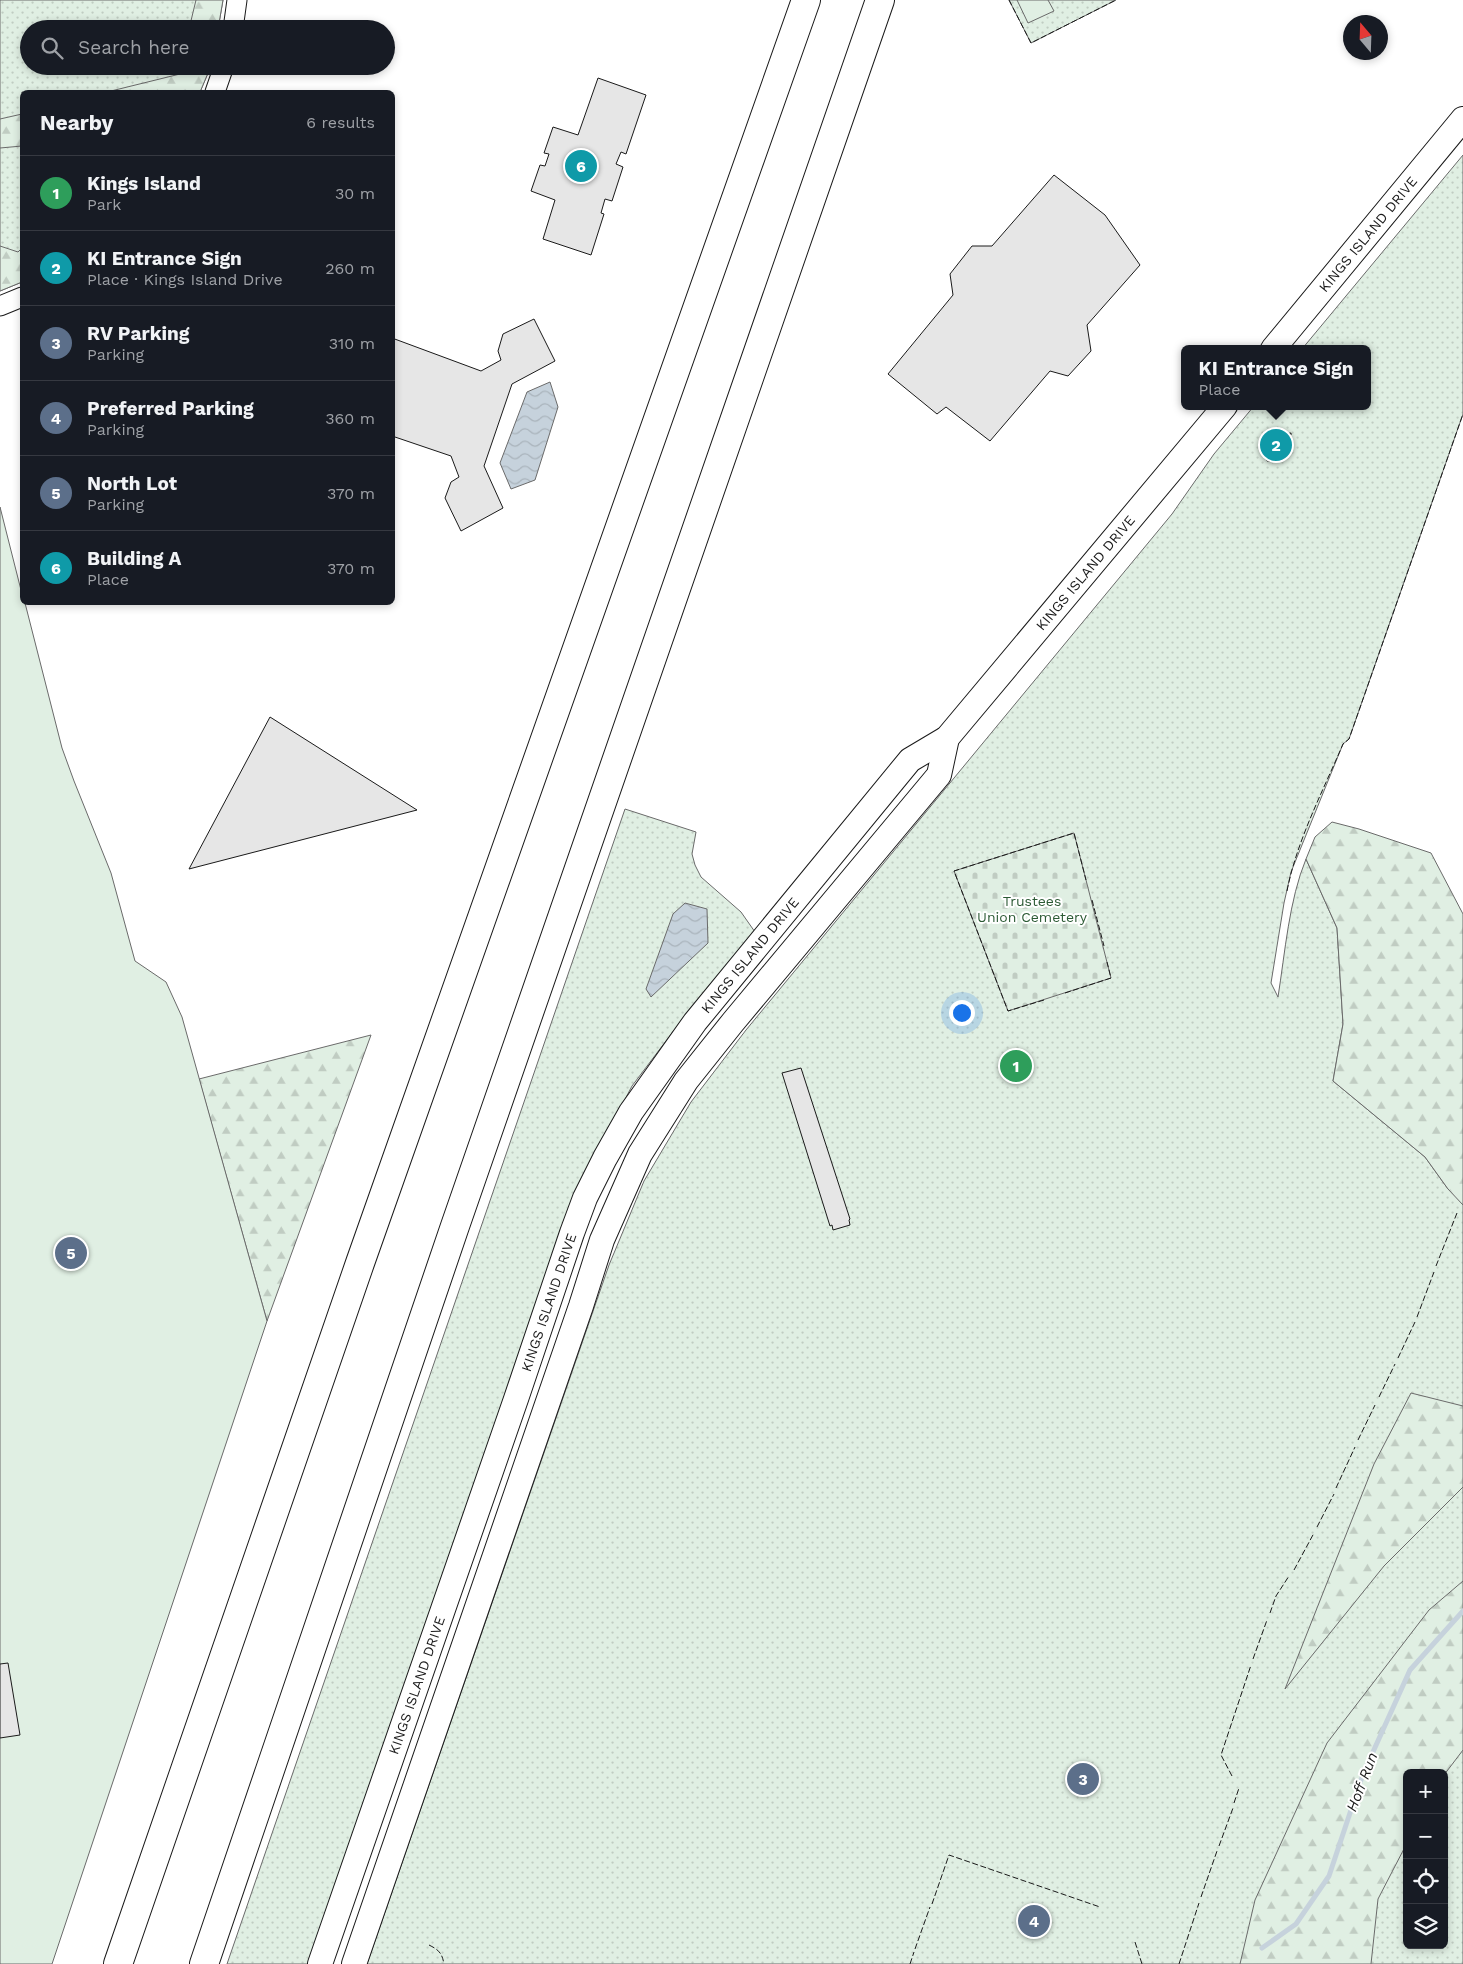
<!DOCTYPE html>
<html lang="en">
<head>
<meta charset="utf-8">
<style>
	:root { --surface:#171b24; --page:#20242c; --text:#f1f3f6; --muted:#9ea1a6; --line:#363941; --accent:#0b8043 }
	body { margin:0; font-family:"Work Sans",sans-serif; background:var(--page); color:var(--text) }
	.controls { position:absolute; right:15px; bottom:15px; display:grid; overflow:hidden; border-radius:8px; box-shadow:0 2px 8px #0003 }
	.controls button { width:45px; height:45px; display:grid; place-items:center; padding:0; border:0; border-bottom:1px solid var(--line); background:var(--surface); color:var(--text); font:25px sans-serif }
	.compass { position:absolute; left:1343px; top:15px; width:45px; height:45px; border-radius:50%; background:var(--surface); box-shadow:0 2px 8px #0003; rotate:341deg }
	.you { position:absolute; left:961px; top:1012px; width:18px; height:18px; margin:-12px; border:4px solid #fff; border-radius:50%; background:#1a73e8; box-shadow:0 0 0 8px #1a73e833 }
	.badge { display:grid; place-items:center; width:32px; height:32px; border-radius:50%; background:var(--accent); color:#fff; font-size:16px; font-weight:700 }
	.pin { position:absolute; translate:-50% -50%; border:2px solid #fff; box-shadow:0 1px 5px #0006 }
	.popup { position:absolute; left:1181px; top:345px; width:190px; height:65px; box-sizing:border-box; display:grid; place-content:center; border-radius:8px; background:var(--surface); filter:drop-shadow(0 1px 4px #0005); font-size:16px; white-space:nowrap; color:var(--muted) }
	.popup b { font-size:19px; color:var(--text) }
	.popup::after { content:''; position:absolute; left:50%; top:100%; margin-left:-10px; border:10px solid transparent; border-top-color:var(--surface) }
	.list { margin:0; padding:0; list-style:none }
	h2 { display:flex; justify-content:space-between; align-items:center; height:65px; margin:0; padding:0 20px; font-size:21px }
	h2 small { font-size:16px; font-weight:400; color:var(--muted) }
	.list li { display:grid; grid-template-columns:32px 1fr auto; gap:15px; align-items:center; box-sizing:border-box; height:75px; padding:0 20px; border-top:1px solid var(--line) }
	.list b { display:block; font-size:19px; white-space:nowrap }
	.list p { margin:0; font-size:16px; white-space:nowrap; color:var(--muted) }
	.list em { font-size:16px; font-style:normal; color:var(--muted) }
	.icon { flex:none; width:28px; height:28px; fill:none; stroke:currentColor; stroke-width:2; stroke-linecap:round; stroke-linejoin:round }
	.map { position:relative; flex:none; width:1463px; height:1964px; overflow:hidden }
	.search { position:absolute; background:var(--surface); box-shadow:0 2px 8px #0003; left:20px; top:20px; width:375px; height:55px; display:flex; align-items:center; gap:12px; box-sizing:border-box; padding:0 18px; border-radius:28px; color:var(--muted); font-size:19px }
	.panel { position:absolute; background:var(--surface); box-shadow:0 2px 8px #0003; left:20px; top:90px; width:375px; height:515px; border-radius:8px }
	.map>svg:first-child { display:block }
	.green { fill:url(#green-dots); stroke:#6a6a6a; fill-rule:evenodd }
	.forest { fill:url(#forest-firs); stroke:#6a6a6a }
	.cemetery { fill:url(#cemetery-stones); stroke:#6a6a6a }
	.pitch { fill:#e0efe3; stroke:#6a6a6a }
	.water { fill:url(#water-waves); stroke:#6a6a6a }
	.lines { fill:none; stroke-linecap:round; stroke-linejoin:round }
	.stream { stroke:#c6d2dc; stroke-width:5 }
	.building { fill:#e6e6e6; stroke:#1a1a1a }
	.minor-casing { stroke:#1a1a1a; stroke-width:21 }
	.major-casing { stroke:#1a1a1a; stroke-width:26 }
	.highway-casing { stroke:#1a1a1a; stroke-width:30 }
	.minor { stroke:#fff; stroke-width:19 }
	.major { stroke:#fff; stroke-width:24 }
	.highway { stroke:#fff; stroke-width:28 }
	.fence { stroke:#1a1a1a; stroke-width:1; stroke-dasharray:6 2.5; stroke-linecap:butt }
	.labels { text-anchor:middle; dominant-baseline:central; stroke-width:4; stroke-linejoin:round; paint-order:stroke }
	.street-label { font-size:14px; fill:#1a1a1a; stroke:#fff }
	.park-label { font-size:14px; fill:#2b5a34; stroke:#fff }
	.water-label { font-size:15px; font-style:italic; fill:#1a1a1a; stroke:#fff }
</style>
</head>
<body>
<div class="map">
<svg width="1463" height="1964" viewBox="0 0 1463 1964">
	<defs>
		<pattern id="green-dots" width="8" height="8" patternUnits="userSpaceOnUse" patternTransform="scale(1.25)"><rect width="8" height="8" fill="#e0efe3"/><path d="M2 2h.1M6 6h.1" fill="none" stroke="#c0ccc2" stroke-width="1.8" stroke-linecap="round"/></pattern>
		<pattern id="forest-firs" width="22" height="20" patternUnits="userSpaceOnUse" patternTransform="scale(1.25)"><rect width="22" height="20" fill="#e0efe3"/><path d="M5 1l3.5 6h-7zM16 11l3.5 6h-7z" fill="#c0ccc2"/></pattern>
		<pattern id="cemetery-stones" width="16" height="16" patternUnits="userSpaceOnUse" patternTransform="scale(1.25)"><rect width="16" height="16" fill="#e0efe3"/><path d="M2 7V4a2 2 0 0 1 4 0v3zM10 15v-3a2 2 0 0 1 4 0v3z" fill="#c0ccc2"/></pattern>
		<pattern id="water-waves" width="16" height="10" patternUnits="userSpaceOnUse" patternTransform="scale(1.25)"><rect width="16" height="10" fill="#c6d2dc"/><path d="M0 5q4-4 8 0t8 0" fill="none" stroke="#aab4bc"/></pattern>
	</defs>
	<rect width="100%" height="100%" fill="#fff"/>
	<path class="green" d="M0,0H223L218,29H29V66H211L200,92H22V282L0,291Z
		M1009,0H1116L1031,43Z
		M1463,155V414L1349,739L1343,744L1291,872L1284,903L1271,983L1278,997C1285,953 1289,900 1306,859L1337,928L1343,1024L1333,1081L1425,1157L1448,1189L1463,1195V1964H367L609,1265L644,1181L691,1102L746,1030L1172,514L1214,454L1254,406H1367V349H1302ZM1407,1773H1444V1945H1407Z
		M625,809L696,832L692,854L695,865L701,877L741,912L755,932L675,1029L632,1086L595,1156L309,1964H227Z"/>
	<path class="forest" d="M196,0H223L218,29H189Z
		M181,66H211L200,92H107L180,74Z
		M22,114V146L0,148V119Z
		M0,246L18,252L22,248V282L0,291Z
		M1332,822L1359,829L1431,853L1463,914V1205L1448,1189L1425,1157L1333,1081L1343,1024L1337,928L1306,859L1315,837Z
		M371,1035L267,1321L199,1079Z
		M1411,1393L1463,1406V1487L1384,1566L1285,1689L1374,1464Z
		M1463,1581V1750L1444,1775V1773H1407V1843L1378,1899L1371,1964H1240L1255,1900L1327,1743L1429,1610Z"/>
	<path class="cemetery" d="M1074,833L1111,978L1008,1011L954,871Z"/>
	<path class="pitch" d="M1017,0H1048L1054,11L1028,23Z
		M0,507L22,594V602L25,603L62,748L74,781L111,873L135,961L166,982L182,1017L267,1321L52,1964H0Z"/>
	<path class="water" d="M550,382L558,407L535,480L511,489L500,463L527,392Z
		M685,903L707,909L708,943L651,997L646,989L673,914Z"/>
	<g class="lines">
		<path class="stream" d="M1262,1948L1296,1924L1329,1876L1363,1774L1410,1670L1463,1611"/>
	</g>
	<path class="building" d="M598,78L646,95L626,154L621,152L616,164L623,167L612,201L605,199L601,213L604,214L591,255L543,239L555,200L531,191L540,165L545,166L549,154L544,153L553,127L578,135Z
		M1054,175L1105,215L1140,265L1087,325L1091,351L1068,376L1050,371L990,441L946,407L937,414L888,374L953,295L950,274L972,246H992Z
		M534,319L555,361L512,384L484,466L503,508L461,531L445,498L451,482L459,477L451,456L392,436V338L481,371L501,360L498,351L503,334Z
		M1291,433V435L1285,436L1269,455L1270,461H1267V453L1284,434Z
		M270,717L417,810L189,869Z
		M801,1068L850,1219L849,1220L850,1225L833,1230L832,1225L830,1226L782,1073Z
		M8,1663L20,1735L0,1738V1664Z"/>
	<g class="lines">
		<defs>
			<path id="minor" d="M233,29L237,0
				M215,92L224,66
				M0,306L22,297"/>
			<g id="major">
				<path id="s1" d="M1273,349L1463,119"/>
				<path id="s2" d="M320,1964L516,1399L572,1233L585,1198L605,1158L631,1112L695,1022L910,760L947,738L1225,406"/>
				<path d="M354,1964L581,1306L602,1240L640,1154L686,1081L733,1022L939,775L947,738"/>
			</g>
			<path id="highway" d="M118,1964L360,1263L806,0
				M204,1964L454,1229L880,0"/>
		</defs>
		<use href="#minor" class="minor-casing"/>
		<use href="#major" class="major-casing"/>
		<use href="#highway" class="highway-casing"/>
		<use href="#minor" class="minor"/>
		<use href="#major" class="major"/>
		<use href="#highway" class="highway"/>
		<path class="fence" d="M1009,0L1031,43L1116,0
			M1287,891C1297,840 1323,791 1343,744L1349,739L1463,414
			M1092,900L1104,946
			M1065,993L1111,978L1107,962
			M1044,1000L1008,1011L954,871L1074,833L1086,880
			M1436,1266L1457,1213
			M1417,1317L1434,1272
			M1398,1358L1415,1322
			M1379,1397L1395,1364
			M1358,1440L1375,1405
			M1336,1488L1355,1447
			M1317,1527L1334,1494
			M1294,1570L1314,1533
			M1270,1613L1276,1596L1289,1576
			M1253,1659L1267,1620
			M1232,1776L1221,1755L1251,1665
			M1234,1803L1239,1788
			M1219,1846L1233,1808
			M1201,1897L1217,1851
			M932,1904L949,1855L1100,1907
			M1135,1942L1142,1964
			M429,1945C439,1950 442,1953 444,1964
			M915,1949L930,1907
			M910,1964L914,1952
			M1179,1964L1199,1903"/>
	</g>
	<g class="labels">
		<g class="street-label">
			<text stroke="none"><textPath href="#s1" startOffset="149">KINGS ISLAND DRIVE</textPath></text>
			<text stroke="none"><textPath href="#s2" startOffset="1616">KINGS ISLAND DRIVE</textPath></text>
			<text stroke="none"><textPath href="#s2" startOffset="1105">KINGS ISLAND DRIVE</textPath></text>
			<text stroke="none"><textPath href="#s2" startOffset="700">KINGS ISLAND DRIVE</textPath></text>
			<text stroke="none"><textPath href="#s2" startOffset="295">KINGS ISLAND DRIVE</textPath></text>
		</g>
		<g class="park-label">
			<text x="1032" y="901">Trustees<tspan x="1032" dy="16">Union Cemetery</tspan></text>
		</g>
		<g class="water-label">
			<text transform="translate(1362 1782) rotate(-69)">Hoff Run</text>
		</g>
	</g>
</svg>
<div class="controls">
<button>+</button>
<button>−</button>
<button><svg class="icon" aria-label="locate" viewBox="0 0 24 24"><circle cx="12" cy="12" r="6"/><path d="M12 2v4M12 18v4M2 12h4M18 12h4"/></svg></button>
<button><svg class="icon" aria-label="layers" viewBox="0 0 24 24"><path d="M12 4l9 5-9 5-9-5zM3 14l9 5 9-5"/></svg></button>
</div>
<svg class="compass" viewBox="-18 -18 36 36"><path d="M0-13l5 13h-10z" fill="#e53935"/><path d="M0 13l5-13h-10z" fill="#9ea1a6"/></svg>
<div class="you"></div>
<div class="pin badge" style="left:1016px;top:1066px;background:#2e9e5b">1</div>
<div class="pin badge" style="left:1276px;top:445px;background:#0f9aa8">2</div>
<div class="popup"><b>KI Entrance Sign</b>Place</div>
<div class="pin badge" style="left:1083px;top:1779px;background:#5c6f8a">3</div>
<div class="pin badge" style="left:1034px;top:1921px;background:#5c6f8a">4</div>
<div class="pin badge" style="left:71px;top:1253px;background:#5c6f8a">5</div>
<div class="pin badge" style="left:581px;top:166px;background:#0f9aa8">6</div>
<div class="search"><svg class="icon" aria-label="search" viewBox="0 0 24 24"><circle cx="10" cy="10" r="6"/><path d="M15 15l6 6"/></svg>Search here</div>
<section class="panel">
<h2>Nearby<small>6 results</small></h2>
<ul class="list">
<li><span class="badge" style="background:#2e9e5b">1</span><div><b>Kings Island</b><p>Park</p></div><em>30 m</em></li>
<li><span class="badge" style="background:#0f9aa8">2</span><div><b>KI Entrance Sign</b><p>Place · Kings Island Drive</p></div><em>260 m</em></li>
<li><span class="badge" style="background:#5c6f8a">3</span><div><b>RV Parking</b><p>Parking</p></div><em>310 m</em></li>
<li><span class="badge" style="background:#5c6f8a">4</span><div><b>Preferred Parking</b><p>Parking</p></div><em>360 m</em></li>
<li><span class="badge" style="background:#5c6f8a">5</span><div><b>North Lot</b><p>Parking</p></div><em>370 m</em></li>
<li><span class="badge" style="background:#0f9aa8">6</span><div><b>Building A</b><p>Place</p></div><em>370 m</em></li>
</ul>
</section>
</div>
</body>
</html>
